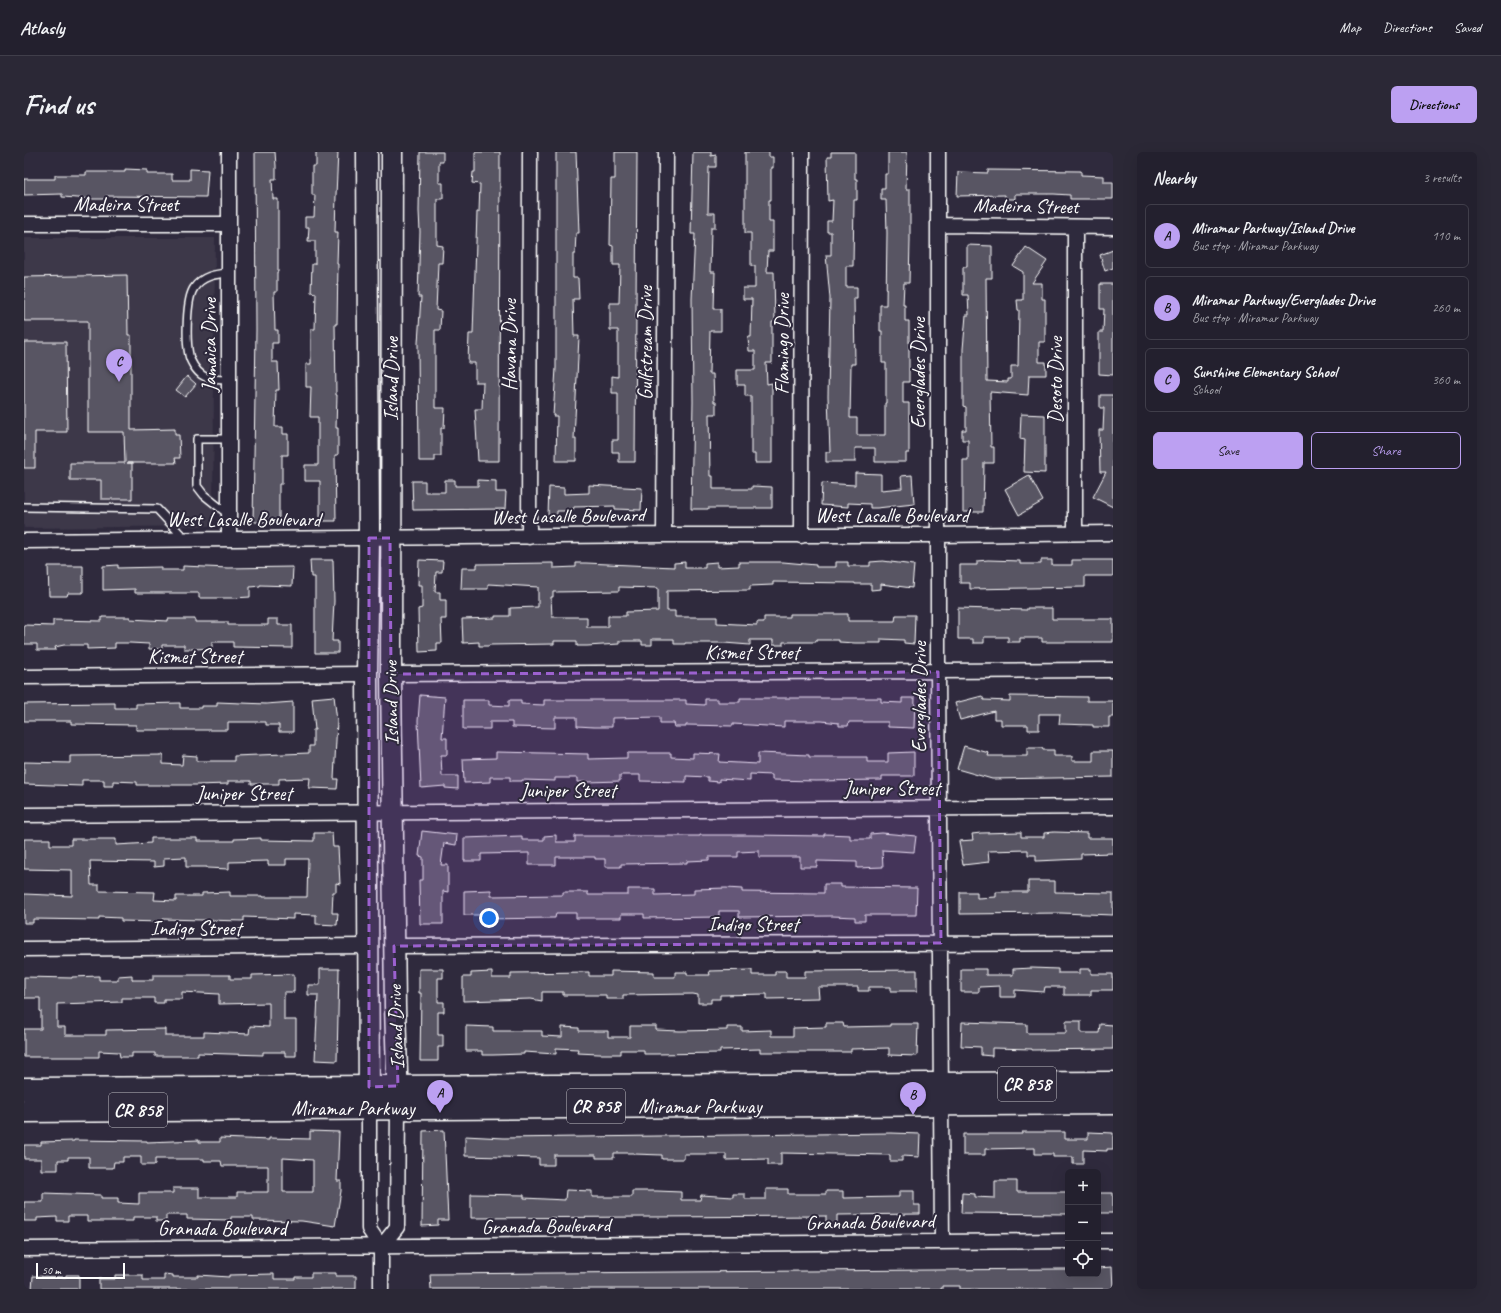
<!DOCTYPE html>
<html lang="en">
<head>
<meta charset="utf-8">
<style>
	:root { --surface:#23202e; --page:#2b2836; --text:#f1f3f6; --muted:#a3a3aa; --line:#403e4a; --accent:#bca0f2 }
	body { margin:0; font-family:Caveat,sans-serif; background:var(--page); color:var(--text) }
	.controls { position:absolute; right:12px; bottom:12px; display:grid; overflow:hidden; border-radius:6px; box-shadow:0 4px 16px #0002 }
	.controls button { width:36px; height:36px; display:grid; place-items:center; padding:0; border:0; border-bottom:1px solid var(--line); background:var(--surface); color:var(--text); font:20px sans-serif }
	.scale { position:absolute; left:12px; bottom:10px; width:89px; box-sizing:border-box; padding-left:4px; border:2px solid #fff; border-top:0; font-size:11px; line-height:14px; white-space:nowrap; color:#fff; -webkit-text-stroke:3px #2f2a3d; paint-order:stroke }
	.you { position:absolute; left:465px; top:766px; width:14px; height:14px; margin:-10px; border:3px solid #fff; border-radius:50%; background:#1a73e8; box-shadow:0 0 0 6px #1a73e833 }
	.badge { display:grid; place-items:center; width:26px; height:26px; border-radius:50%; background:var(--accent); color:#111; font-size:13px; font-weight:700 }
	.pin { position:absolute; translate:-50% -33px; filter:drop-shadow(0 1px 2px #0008) }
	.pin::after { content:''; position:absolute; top:21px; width:14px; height:12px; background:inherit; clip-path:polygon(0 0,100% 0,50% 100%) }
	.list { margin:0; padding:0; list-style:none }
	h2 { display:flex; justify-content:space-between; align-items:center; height:52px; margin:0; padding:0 16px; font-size:17px }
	h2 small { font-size:13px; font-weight:400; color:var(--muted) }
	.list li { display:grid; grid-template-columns:26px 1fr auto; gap:12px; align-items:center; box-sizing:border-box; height:64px; margin:0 8px 8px; padding:0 8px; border:1px solid var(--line); border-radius:6px }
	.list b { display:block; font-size:15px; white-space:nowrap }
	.list p { margin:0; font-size:13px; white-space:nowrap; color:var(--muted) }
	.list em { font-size:13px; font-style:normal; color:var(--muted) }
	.actions { display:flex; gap:8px; padding:12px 16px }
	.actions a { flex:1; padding:9px 0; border:1px solid var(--accent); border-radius:6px; text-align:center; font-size:14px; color:var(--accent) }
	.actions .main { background:var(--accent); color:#111 }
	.icon { flex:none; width:22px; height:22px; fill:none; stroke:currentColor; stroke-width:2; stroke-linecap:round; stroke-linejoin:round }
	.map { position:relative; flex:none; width:1089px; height:1137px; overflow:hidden; border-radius:6px }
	header { display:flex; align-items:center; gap:24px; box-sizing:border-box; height:56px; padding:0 20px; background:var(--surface); border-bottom:1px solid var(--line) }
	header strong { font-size:19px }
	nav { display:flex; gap:22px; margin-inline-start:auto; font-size:14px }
	.intro { display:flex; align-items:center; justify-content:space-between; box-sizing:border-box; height:96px; padding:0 24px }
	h1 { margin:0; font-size:28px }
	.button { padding:10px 18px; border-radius:6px; background:var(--accent); color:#111; font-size:14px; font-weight:700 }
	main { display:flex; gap:24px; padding:0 24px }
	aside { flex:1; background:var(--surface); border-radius:6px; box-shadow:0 4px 16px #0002 }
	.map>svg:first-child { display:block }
	.built { fill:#3c3749 }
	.building { fill:#595564; stroke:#fff; fill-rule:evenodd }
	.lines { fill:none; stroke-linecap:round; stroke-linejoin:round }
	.lane-casing { stroke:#fff; stroke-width:10 }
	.street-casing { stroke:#fff; stroke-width:17 }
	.secondary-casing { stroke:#fff; stroke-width:23 }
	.primary-casing { stroke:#fff; stroke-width:25 }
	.lane { stroke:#2f2a3d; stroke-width:7 }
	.street { stroke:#2f2a3d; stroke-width:14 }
	.secondary { stroke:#2f2a3d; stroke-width:20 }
	.primary { stroke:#2f2a3d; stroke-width:22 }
	.marked { fill:#9c61cf; fill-opacity:0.2; stroke:#9c61cf; stroke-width:3; stroke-dasharray:8 5; stroke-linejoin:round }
	.labels { text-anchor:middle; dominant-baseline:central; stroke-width:4; stroke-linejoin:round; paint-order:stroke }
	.shield { fill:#2f2a3d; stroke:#c1bfc5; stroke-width:1 }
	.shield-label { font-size:19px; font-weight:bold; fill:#fff }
	.street-label { font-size:20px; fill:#fff; stroke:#2f2a3d }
</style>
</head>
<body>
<header>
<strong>Atlasly</strong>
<nav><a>Map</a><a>Directions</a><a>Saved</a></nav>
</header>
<div class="intro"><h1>Find us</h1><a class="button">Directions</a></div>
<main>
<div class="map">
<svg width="1089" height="1137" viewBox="0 0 1089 1137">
	<rect width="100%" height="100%" fill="#2f2a3d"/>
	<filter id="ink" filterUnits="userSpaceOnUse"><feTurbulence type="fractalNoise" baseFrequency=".025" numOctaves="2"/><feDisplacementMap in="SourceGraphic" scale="8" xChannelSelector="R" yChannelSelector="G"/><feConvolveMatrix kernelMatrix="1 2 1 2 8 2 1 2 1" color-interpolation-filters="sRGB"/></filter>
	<g filter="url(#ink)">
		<path class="built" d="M0,86H191L189,374L0,376Z"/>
		<path class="building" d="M231,0H251L252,14V27H248L249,47H254V120H253V140H250L251,178H254V191H248V210H254L255,238H252L251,275H259V282H264V303H258V332H255V370H229L232,178Z
			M292,0H314L312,43L311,80H314L313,112H314L313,172H311L312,243H313L312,276H314V303H311L312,369H296V329H281V313H294V265H286L287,235H282V212H287V177H291L292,141L287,140L288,112H291V89H284L285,75H281V65H290L291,43H288V14H292Z
			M396,0H419V10H415V31H419V47H413V93L419,94L418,111H414L412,158L417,159L416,178H411V256H421L420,276H417V304H411V309H395L394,191L397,145H394L396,80L395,59Z
			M451,0H476L475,309H454L451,257H458L459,230H451V211H444L445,182H449L453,60H455L456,32L448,31L449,20H451Z
			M532,0H552L555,81H552L551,102H549V126H554L555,147H549L550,184H555L550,287H552V309H532L533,264H529L532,216Z
			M591,0H613L611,310H595V300H588V288H594V241H588V224L594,225V178H586V151H595L596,113H589V94L586,93L587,27H591Z
			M669,0H687V4L692,3V15H685L684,61H691V76H687L686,120H691L690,157H697V179H686L685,222H689L690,250H692V262H685L686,324H689V337H728V334L748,335V356H684V357H667L669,250L668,147L671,82H667Z
			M721,0H745V5H749V16H747V48H745V70H749V99H744L743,120H750L751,170H748V211H742L743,232L748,231V311H731V302H727V244H721V233H713V218H731V199H725L724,185H727L728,147H719V136H731V114H727V81H721Z
			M807,0H831V27H833V48H830L829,114H822V135H833V146H830L831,212H827L826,266H833V283H861V251H862V211H858V179H856V153H862L863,81L862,48H857V36H861V22H864V0H883L882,37H886V88L885,131H880L879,153H881V169H885V230H879V251H885V301H882V310H851V296H831V310H802V300H806L804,244L806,146L802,103H807V80H803V69H808L809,48L804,49L803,5H807Z
			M101,17L123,18V22H148V28H166V17L184,18L182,45L82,44V47H69L38,45V42L0,43V27H31V23H62V20H101Z
			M964,18L1057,19V23L1080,24V30H1089V47H1046V43L1030,42H991V47H981V43L933,44L934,20L964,21Z
			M943,93L968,94V126H962L963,229L984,230V227H987V214H994L995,158H994L993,148H999V120L989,114L1002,95L1023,109L1008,131H1018V147H1021V190H1015V210H1022V223H1005L1004,243L966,240L967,295H970V311H960L959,360H939V308H944V288H938V278H942V255L939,254V197L942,163H945L944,143H939V115H943Z
			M1089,98V116L1081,119L1076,103Z
			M103,123L104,183H107V278L151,277V283H155L156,306H151L152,311H103H108V347H77V328H46V311H101L100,280H64V169H0V125Z
			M1076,132H1089V223L1075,222V180H1079L1080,157H1076Z
			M0,190H42L43,280H11V316H0Z
			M163,224L172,232L161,245L152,238Z
			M1076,243H1089V355L1069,345L1082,320H1076L1075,278H1079L1080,256H1076Z
			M997,262L1021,263V321L1000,320L1001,288L996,287Z
			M831,321L857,322V338L878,336L877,324L888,323L890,352L853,356H846V352L824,351V355L797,353L798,331L831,333Z
			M1005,323L1019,349L995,363L981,337Z
			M421,328H431V334H454V328L472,329V340H482L481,357L389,358L388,329H401V340H421Z
			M565,333L618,336L617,358L591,357V354L550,355L549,359H533V364H524L525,335L540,336V342L565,341Z
			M286,408H309L310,449L308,489H314V501H291V425H287Z
			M395,408L419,409L418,420H412L411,440H416V448H422V467H417L418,491H413V499L395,500L394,457L398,456V433H394Z
			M964,408L996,409V412H1017V408H1028V413H1048V408H1089V424H1061V435L946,437V431H936V413H953V409Z
			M859,409L890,413L888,436L857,432V437L847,438V432H831V431L749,430V433L726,434V438L643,439V459H651V465H693V471L733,473V470H740V465H765V462H824V469H871L872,463H891L890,492L880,491V488L857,487V491H831L815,490V488H792V490H759V493H749V488H726V493L700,491H661V492H650V487H628V493H618V489H595V492L563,494H553V489H530V492L465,493V494H455V490L439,491L438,467L471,466V464H486V456L514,455V435L464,432V437H437L438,416H453V412L529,411V416L552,415V411H562L650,415V411L661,410V416H681V411L693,410V415L715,414V410H759L792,413V415H812V410H824V414H846V410ZM595,435L634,436V459L602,460V464H584V475H563V465H528L527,445H529V440L595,439Z
			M94,413V416L137,415V418H159V414L204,416L269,415L268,434L236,433V434L226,435V445L210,446H175V441H111V437L79,438V414Z
			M24,414H59V441H44L43,444H25Z
			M934,456L1003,458V456H1028V467H1089V490H1018V486H996V490H984V485H960V491H949V487H934Z
			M78,465H106V467L144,469V467H171V470H204V473H244V467H254V473H268V496L209,495V490H188V496L171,497H160V493H138V497H125V492L106,491H91V496L63,497V493H40L31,495L32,498H13V492H0V473L29,474V468L78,469Z
			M396,543L421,545L418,586H423V603H417L418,624H434V637L421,636V634L397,636L394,569Z
			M310,544L313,569L310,627H314L313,637L285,636L286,626L255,627V632H227V629H204V632L172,633H113V630L89,629V634H80V628H58V634L0,632V610L46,611V604L139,603V612L158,613L159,603L173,604V609H210V604L285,601V594H289V578H291L288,546Z
			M958,544L960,548L986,549V544L1063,545V549H1089V565H1085V575H1069V573L1035,572L1036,562H1015V578H1004V573H977V567H970V559L936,568L931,551Z
			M716,546H857V550L878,551V546H891L890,576L864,575V570H825L824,574H815V571L798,569H760V575L709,572V574L662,573V575H651L650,571H636V565L588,566V575H570L553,574V565H531V576L488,575V570H466V577H439V548H465V553L485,554V548H497V552L520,553V548H662V552L681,553V547H694V550H716Z
			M193,550L242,552L269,550V580H255V573H242V570H204V578H112V573L47,572V569H0V552L91,551V556H112V552L156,551V556H177V554H193Z
			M940,594L965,601L964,604H1003V596H1018L1019,598H1030V604H1048V609H1069V599H1089V625L968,627L933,617Z
			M472,600L564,602V607L603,606V601H647V605L669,606V601L696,602L695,610L734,612V601L785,603V605H843V610H864V601L890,600V624H858V628L792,629L748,628V623L726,622V629L695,627V630L684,629V625L662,624V630L616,629V623H596V629L564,630H553V626H531V629L498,628V629H486V625H466V630L440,631L439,607L472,606Z
			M398,679L433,683L432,693L420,691L417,713H424V740L419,739V772H396L395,728H399V705L395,704Z
			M997,680V685H1020V681L1030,680L1063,681V686H1089V701L1057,702V707L1012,709V703H1004V698L964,699L965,710L939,713L935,689L949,688L948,682L957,681Z
			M290,681H308L309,695H314L316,732L312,731V740H309L308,761H314L313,773L292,772V763L269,762V767L220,765V769L139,767V770L97,769V766L75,765V768L9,767V771H0V742L48,744V718L0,717V687H26V693H47V687H92V693L127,691V686H173V689H210V687L237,686V688L290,689ZM162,705V715H183V716L205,717V710L244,709V713H262V707H284L283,745H239V744H206V740L178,741V744H152V749L130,748L131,740L75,739V733H67L66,709L130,710V715L140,714V706Z
			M858,681L892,684L890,700L858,698L859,715L833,716V710L793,709V715H776V705H735V699L714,700V705H685V708L663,709V711L597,712V715H581V707H571V705H532V713H505V701L457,702V709H440V686L498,684V688H520V684L532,683V690H551V684H676V683H727L800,684V682L826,683V687H846V682Z
			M1004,729H1031V740L1089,741V763L1037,761L936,762V740H953V746L972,745V740H1004Z
			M800,732H817V735L893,736L892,763H841V769H831V765L808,764L715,765V759H695V765L620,766V762H597V766H552V761H532L531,766L456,767V763H440V739L467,738V744L539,743V740H564V743H604V737H631V743L670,742V737L702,736L718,737V740L800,741Z
			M1008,816L1034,817V821H1056V817H1067V822H1089V838H1067V843H1040V835H1021L1020,840L991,838V845H976V834L955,835V840H937V817H962V823H989V817Z
			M296,817H315L313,909L291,908L294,843H284V833H296Z
			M395,817H419V826H414V850H420V860H414V883H419V895H414V909H396L397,841H395Z
			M728,818V823H751V819H762V825H781V819L893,818V839H867V835H845V839H834V835H794L795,846L743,847V842L696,843V847H687V851H674V843L669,842L599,843V847H582V843H539V840H518V849L507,847L439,849V825H447V821L468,820V826H487V821L565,820V824H587V819L630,820V825H651V820H663V823H686L685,819Z
			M270,822V840H260V868H272V904H261V900H239V903L174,901V904H131V901H108V905H96L95,900L75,899V905H0V877H17V859H16V846H0V825L48,826V825L75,824V828H94V824L108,823V828H129V823H206V827H228V823ZM158,840L195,842V852L245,851V875L226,874L225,882L180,880V884H141V877L82,878V883H41V875H33V852L98,850V846H130V851H140V847H158Z
			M1042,869H1057V881H1075L1076,872L1089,873V897L1008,898V897L968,896V904L957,903V895L937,894L938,870L1003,872V881H1042Z
			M802,871H819L820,875L866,874V872H894L893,904L865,903V896L827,897V900H736V897L696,898V901L632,902H620V898H597V902H575L553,901L554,897L532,896V902L500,900V902L469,903H458V899H442V874L469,875V879H518V884L538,885V875L555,876V879H584V885H606V874H632V878L656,879L703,878V875H718V879L747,878V884H769V876L802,875Z
			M420,978L424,1068H414V1073L398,1074L399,979Z
			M286,979L315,980L313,1029H317V1039L311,1074L278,1069L229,1068V1065H207V1068L163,1067V1063H142V1069H132V1065H109V1069H63V1064H44V1069H33V1065L13,1066V1069H0V1050H19V1041L77,1043V1046H94V1051L115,1052V1041H149V1036H175V1045H213V1040H244V1014H198L197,1009H180V1007H131V1013H117V1005H99V1010H90L89,1016H65V1005H44V1008H34V1018H17V1007H0V993H17V990L50,989V988L123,989V990L175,988V990H196V986L245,988V986L286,987ZM259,1006L289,1008V1040H259Z
			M998,980H1041V987H1064V980L1089,981V997H1083V999L1059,998V1012H1049V1005H1029V1002H1011V996L961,997V1003H939V982H998Z
			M867,981L896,982L895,1005L878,1004V1009H866V1003L757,1001V1013H744V1007L702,1008V1002H660V1007H638V1003L610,1002V1001H590V1006H572V1003H530V1013H515V1006L441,1004V984L480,986Z
			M971,1029H993V1040H1044V1062L937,1061L938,1041L951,1042V1045L971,1046Z
			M742,1037H764V1042H802V1039H819V1046L875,1045V1039H890V1053H896V1062L813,1063V1075H802V1064L447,1066V1042L500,1043V1046L541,1048L542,1038L568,1039V1045H608V1039H633L657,1040V1048H676L677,1043L709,1045V1042H721V1047H742Z
			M1074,1041H1089V1061H1074Z
			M1088,1115L1089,1137H936V1134H918V1137H407L406,1122L1035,1117H1044V1122H1074V1116Z
			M287,1121H312V1124H332V1137H75V1127H91V1123H119V1128H140V1122L149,1123V1125H174V1123L205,1125V1123L250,1122V1127H271V1125H287Z
			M42,1123H55V1137H8L9,1124L42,1125Z"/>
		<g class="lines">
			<defs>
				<path id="lane" d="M205,121C191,122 178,124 170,136C162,147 162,189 165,203C166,209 172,219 178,223C185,228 196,228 205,228
					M205,287H173V334L180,343L205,363
					M0,355L133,357L161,387"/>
				<path id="street" d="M914,0V520L918,1090
					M0,72H204
					M914,73L1089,75
					M1051,381V75
					M640,383L642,0
					M777,384L778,0
					M505,385L506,0
					M205,387V0
					M0,389L640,383H914L1089,381
					M367,522L1089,518
					M0,525L343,522
					M0,663L1089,655
					M370,794L1089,791
					M0,797L343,794
					M345,956V1077L357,1095V1137
					M1074,1089H1089
					M357,1095L373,1075L374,956
					M0,1097L1044,1089"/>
				<path id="secondary" d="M343,0L345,386L343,522L345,952
					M368,0L367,522L371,854L374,952"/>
				<path id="primary" d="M0,937L1089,931
					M0,959L1089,951"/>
			</defs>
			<use href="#lane" class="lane-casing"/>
			<use href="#street" class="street-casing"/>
			<use href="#secondary" class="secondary-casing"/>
			<use href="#primary" class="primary-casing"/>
			<use href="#lane" class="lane"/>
			<use href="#street" class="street"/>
			<use href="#secondary" class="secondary"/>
			<use href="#primary" class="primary"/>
		</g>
	</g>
	<path class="marked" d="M345,386H366L367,522L914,520L917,791L370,794L374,934L345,935Z"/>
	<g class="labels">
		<g class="shield">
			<rect x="974" y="915" width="58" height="34" rx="3"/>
			<rect x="543" y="937" width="58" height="34" rx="3"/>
			<rect x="85" y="941" width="58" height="34" rx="3"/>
		</g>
		<g class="shield-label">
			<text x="1003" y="932">CR 858</text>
			<text x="572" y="954">CR 858</text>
			<text x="114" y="958">CR 858</text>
		</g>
		<g class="street-label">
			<text x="102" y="52">Madeira Street</text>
			<text transform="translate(1002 54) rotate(1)">Madeira Street</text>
			<text transform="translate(621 191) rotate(-90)">Gulfstream Drive</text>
			<text transform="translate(758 192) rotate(-90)">Flamingo Drive</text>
			<text transform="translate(185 193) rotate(-90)">Jamaica Drive</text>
			<text transform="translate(485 193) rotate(-90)">Havana Drive</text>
			<text transform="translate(894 221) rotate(-90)">Everglades Drive</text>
			<text transform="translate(367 227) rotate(-90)">Island Drive</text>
			<text transform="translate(1031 228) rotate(-90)">Desoto Drive</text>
			<text x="868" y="363">West Lasalle Boulevard</text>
			<text transform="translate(544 364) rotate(-1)">West Lasalle Boulevard</text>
			<text x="220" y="367">West Lasalle Boulevard</text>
			<text x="728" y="500">Kismet Street</text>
			<text x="171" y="504">Kismet Street</text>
			<text transform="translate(895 545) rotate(-90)">Everglades Drive</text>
			<text transform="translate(367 551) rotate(-91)">Island Drive</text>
			<text x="868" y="636">Juniper Street</text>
			<text x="544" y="638">Juniper Street</text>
			<text x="220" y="641">Juniper Street</text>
			<text x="729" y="772">Indigo Street</text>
			<text x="172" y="776">Indigo Street</text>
			<text transform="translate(372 875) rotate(-92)">Island Drive</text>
			<text x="676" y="954">Miramar Parkway</text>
			<text x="329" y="956">Miramar Parkway</text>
			<text transform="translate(846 1070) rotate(-1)">Granada Boulevard</text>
			<text transform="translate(522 1074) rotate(-1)">Granada Boulevard</text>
			<text x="198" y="1076">Granada Boulevard</text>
		</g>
	</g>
</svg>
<div class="controls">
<button>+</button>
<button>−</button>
<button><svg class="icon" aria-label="locate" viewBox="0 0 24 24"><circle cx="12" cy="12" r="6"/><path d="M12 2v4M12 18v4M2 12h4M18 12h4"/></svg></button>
</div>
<div class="scale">50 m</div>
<div class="you"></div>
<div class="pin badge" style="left:416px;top:961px">A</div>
<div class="pin badge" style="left:889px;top:963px">B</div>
<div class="pin badge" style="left:95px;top:230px">C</div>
</div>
<aside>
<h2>Nearby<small>3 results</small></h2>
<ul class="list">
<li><span class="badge">A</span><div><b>Miramar Parkway/Island Drive</b><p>Bus stop · Miramar Parkway</p></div><em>110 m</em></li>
<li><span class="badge">B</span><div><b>Miramar Parkway/Everglades Drive</b><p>Bus stop · Miramar Parkway</p></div><em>260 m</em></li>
<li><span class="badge">C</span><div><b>Sunshine Elementary School</b><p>School</p></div><em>360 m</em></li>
</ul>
<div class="actions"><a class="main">Save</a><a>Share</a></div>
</aside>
</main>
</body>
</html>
